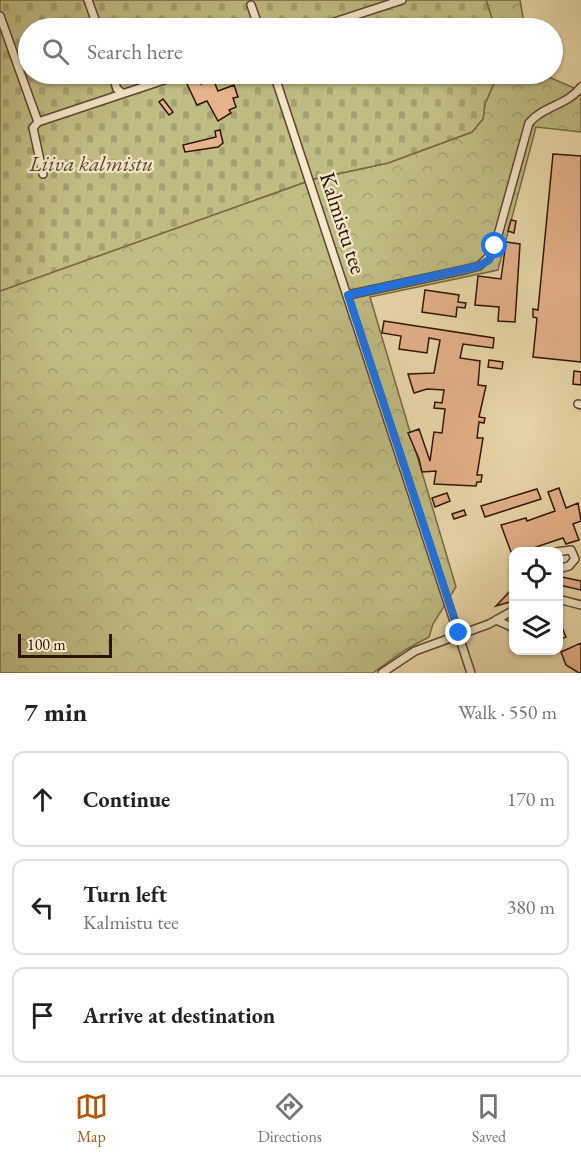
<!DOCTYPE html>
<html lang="en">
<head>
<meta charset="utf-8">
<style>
	:root { --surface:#fff; --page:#f2f2f2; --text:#202124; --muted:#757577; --line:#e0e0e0; --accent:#b45309 }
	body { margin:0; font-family:"EB Garamond",serif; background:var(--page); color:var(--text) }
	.controls { position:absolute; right:18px; bottom:18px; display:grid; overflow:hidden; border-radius:12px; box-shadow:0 2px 4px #0004 }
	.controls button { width:54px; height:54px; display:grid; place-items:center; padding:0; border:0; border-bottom:2px solid var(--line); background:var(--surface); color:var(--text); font:30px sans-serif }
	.scale { position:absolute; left:18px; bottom:15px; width:94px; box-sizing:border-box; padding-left:6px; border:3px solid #301202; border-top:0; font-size:16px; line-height:21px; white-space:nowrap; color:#301202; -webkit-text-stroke:4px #f3e8ca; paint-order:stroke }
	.stop { position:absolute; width:18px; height:18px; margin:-14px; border:4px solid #1a73e8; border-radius:50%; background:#fff }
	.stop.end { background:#1a73e8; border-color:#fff; box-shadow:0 2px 6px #0008 }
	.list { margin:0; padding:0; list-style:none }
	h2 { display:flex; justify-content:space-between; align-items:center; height:78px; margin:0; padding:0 24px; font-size:26px }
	h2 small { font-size:20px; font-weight:400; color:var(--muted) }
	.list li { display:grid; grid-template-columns:39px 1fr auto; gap:18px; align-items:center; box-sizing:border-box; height:96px; margin:0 12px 12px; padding:0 12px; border:2px solid var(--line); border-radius:12px }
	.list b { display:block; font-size:22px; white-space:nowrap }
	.list p { margin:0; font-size:20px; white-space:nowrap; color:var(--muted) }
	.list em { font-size:20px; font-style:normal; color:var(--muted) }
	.icon { flex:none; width:33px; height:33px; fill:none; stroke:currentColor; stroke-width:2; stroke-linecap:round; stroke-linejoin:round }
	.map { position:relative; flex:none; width:581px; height:673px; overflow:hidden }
	.search { position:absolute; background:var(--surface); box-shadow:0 2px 4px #0004; left:18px; right:18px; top:18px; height:66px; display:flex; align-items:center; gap:15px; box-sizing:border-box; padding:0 21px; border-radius:33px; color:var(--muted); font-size:22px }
	.sheet { height:402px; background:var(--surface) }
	nav { display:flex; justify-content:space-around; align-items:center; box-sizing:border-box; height:84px; border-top:2px solid var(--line); background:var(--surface); font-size:16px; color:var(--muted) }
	nav a { display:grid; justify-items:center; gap:3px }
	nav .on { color:var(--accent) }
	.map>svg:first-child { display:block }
	.forest { fill:url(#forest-crowns); stroke:#786843; stroke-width:1.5 }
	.cemetery { fill:url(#cemetery-stones); stroke:#786843; stroke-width:1.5 }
	.building { fill:#e8b48d; stroke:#301202; stroke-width:1.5 }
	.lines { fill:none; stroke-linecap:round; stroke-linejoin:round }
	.minor-casing { stroke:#5f442d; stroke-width:10 }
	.minor { stroke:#f3e8ca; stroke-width:7 }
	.route { stroke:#1a73e8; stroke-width:8 }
	.labels { text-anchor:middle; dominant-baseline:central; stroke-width:4.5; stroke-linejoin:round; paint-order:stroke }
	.park-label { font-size:22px; font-style:italic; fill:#5b4529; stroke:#f3e8ca }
	.street-label { font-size:22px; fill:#301202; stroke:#f3e8ca }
</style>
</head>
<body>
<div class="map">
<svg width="581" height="673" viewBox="0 0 581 673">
	<defs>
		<pattern id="forest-crowns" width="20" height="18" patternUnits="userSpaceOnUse" patternTransform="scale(1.5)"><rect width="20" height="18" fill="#c0bd84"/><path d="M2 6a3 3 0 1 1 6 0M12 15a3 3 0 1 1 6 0" fill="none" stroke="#a5a170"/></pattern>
		<pattern id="cemetery-stones" width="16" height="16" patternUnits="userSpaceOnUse" patternTransform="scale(1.5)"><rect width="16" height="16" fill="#c0bd84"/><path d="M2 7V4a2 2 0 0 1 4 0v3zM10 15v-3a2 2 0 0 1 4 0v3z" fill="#a5a170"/></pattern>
	</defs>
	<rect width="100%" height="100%" fill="#ecdbad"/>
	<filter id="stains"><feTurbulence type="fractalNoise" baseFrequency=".00333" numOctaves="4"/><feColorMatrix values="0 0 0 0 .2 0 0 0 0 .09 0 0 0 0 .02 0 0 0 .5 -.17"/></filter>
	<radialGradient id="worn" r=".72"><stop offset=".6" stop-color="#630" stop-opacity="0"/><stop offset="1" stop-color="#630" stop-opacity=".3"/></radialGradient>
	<path class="forest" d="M486,0H520L525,28H495Z
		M498,74H542L581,91V132L536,127L498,270L370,297L456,587L433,624L429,637L405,650L373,673H0V291L314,179L388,163L472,132L483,119L485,104Z"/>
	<path class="cemetery" d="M0,0H486L495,28H28V74H498L485,104L483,119L472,132L388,163L314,179L0,291Z"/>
	<path class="building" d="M198,79L201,84L213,79L218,91L234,85L238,97L233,98L236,107L229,110L231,113L218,121L207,101L197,105L187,84Z
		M163,99L173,112L169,115L159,102Z
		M220,130L223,143L218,147L185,152L183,145L216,137L215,131Z
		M553,154L581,156V362L533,357L537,318L533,317V309L538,310Z
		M511,220L516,221L514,233L508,231Z
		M506,242L520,244L515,322L498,321L499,307L475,305L478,276L501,279Z
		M425,290L459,295L458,302L466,303L465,308L457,307L456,317L422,312Z
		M384,321L494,338L493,348L463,344L460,358L480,361L478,385L486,386L479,417L485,418L484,423L479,422L477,438H483L477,475H482L481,482H477L476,486L434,484L436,471L422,472L419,459L408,433L419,429L430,461L434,432L442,433L445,409L434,408L435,402L442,403L444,390L427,389L414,393L408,374L434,373L440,340L429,338L427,353L399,349L401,336L382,333Z
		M489,360L503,362L502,369L488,367Z
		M574,371L581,372V385L573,384Z
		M559,488L566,508L578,503L581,521L573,524L579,540L566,544L563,538L536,547L537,552L517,549L511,552L501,525L526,518L527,521L555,511L548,492Z
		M537,489L541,499L485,517L481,506Z
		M447,493L450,501L435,507L432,498Z
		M464,510L466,515L454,519L452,514Z
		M562,577L581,581V590L559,585Z
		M513,588V601L496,606Z
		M558,618L566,637L558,640Z
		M581,643V673H579L566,665L561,652Z"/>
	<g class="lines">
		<defs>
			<path id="minor" d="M88,0L98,28
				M251,5L259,28
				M0,16L38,122
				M316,28L402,0
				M112,74L117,89L122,93
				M274,74L471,673
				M43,174L33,128L38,122L182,74
				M348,295L468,269L479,266L493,253L529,123C543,106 568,105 581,87
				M578,404L581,405
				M556,552L571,550L575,559L569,566L558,569
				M558,599L581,605
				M496,620L514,628
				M382,673L415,651L489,624L514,610"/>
		</defs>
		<use href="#minor" class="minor-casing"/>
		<use href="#minor" class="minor"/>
	</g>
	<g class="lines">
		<path class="route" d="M459,633L348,295L479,266L489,260L495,246"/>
	</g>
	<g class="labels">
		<g class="park-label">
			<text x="91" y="163">Liiva kalmistu</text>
		</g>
		<g class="street-label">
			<text transform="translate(343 223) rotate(72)">Kalmistu tee</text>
		</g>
	</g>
	<rect width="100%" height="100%" filter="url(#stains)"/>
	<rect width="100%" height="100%" fill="url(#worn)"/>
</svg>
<div class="controls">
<button><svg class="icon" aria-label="locate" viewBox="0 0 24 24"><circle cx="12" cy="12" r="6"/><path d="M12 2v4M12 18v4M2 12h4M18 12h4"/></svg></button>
<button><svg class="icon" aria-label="layers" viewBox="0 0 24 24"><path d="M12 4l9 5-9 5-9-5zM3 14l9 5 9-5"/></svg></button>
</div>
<div class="scale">100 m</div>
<div class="stop" style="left:495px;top:246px"></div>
<div class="stop end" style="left:459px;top:633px"></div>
<div class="search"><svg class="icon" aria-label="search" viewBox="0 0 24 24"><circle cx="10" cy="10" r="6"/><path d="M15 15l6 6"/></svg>Search here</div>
</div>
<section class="sheet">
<h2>7 min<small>Walk · 550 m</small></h2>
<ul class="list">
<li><svg class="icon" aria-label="ahead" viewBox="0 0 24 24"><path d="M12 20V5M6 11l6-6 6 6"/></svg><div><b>Continue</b></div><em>170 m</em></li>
<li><svg class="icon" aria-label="left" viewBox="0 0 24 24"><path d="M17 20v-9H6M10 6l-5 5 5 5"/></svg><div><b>Turn left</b><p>Kalmistu tee</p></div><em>380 m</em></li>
<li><svg class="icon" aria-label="arrive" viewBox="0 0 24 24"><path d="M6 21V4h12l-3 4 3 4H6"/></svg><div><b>Arrive at destination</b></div></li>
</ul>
</section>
<nav>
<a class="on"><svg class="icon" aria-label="map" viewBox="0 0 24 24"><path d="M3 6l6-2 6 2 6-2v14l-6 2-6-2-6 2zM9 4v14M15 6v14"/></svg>Map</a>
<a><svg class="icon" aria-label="directions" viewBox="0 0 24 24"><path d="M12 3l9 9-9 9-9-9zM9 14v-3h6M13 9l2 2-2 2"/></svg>Directions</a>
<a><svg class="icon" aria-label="saved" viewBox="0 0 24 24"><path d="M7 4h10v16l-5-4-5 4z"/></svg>Saved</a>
</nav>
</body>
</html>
